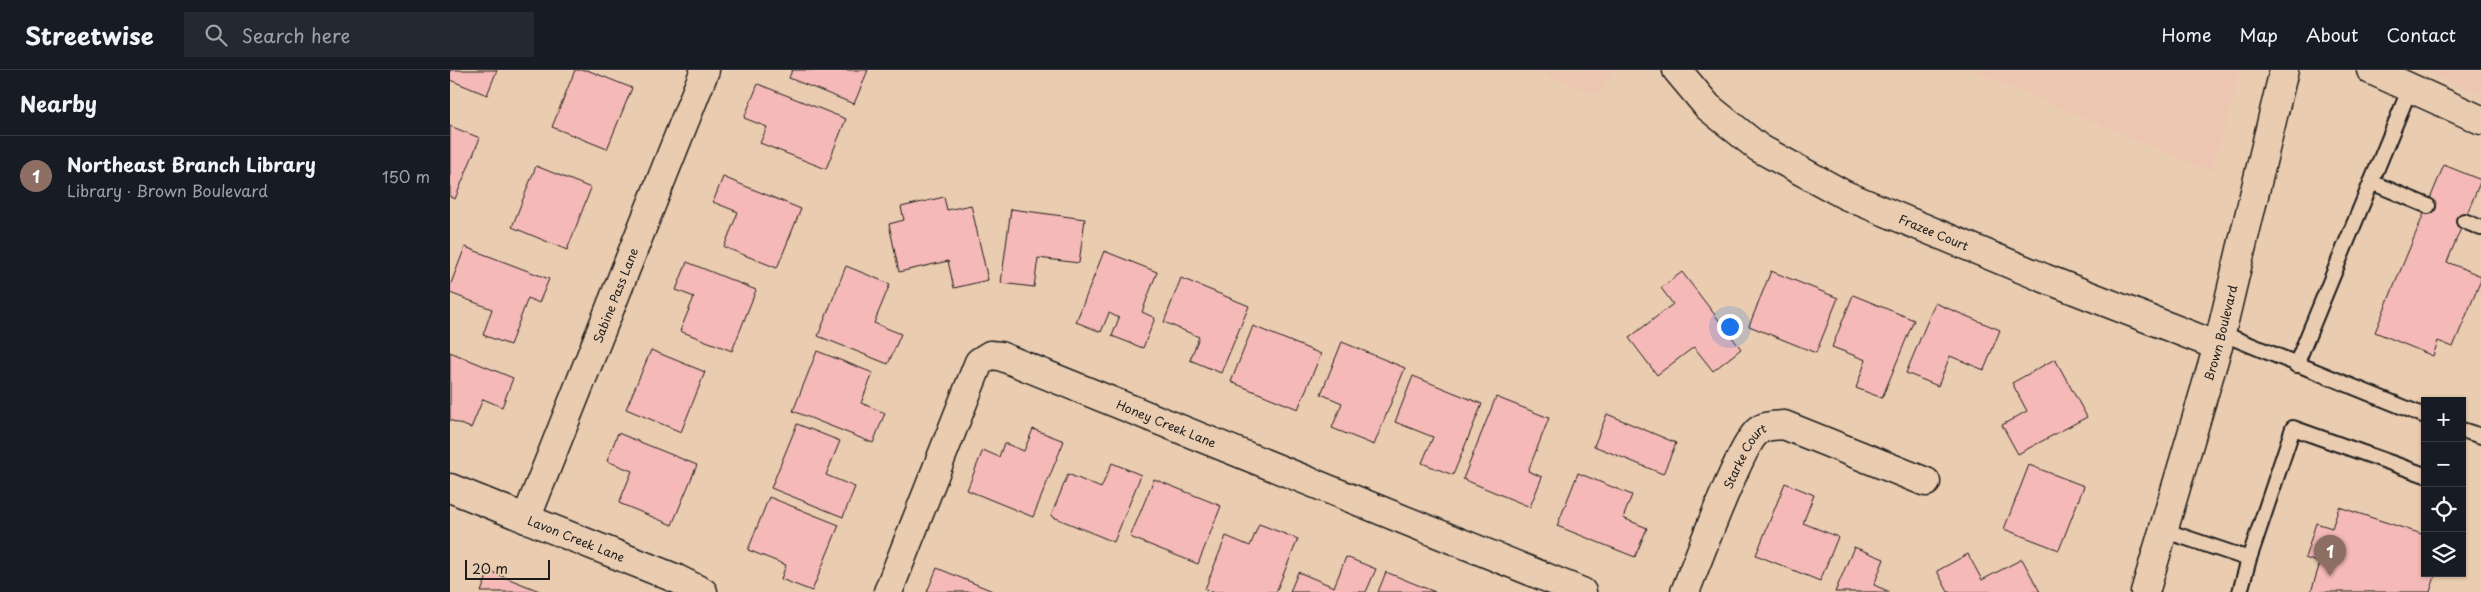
<!DOCTYPE html>
<html lang="en">
<head>
<meta charset="utf-8">
<style>
	:root { --surface:#171b24; --page:#242831; --text:#f1f3f6; --muted:#9ea1a6; --line:#363941; --accent:#1f6fb2 }
	body { margin:0; font-family:"Playpen Sans",sans-serif; background:var(--page); color:var(--text) }
	.controls { position:absolute; right:15px; bottom:15px; display:grid; overflow:hidden; border-radius:0px; box-shadow:0 1px 4px #0004 }
	.controls button { width:45px; height:45px; display:grid; place-items:center; padding:0; border:0; border-bottom:1px solid var(--line); background:var(--surface); color:var(--text); font:25px sans-serif }
	.scale { position:absolute; left:15px; bottom:12px; width:85px; box-sizing:border-box; padding-left:5px; border:2px solid #1c1c1c; border-top:0; font-size:14px; line-height:18px; white-space:nowrap; color:#1c1c1c; -webkit-text-stroke:4px #eaccb0; paint-order:stroke }
	.you { position:absolute; left:1279px; top:256px; width:18px; height:18px; margin:-12px; border:4px solid #fff; border-radius:50%; background:#1a73e8; box-shadow:0 0 0 8px #1a73e833 }
	.badge { display:grid; place-items:center; width:32px; height:32px; border-radius:50%; background:var(--accent); color:#fff; font-size:16px; font-weight:700 }
	.pin { position:absolute; translate:-50% -41px; filter:drop-shadow(0 1px 2px #0008) }
	.pin::after { content:''; position:absolute; top:26px; width:18px; height:15px; background:inherit; clip-path:polygon(0 0,100% 0,50% 100%) }
	.list { margin:0; padding:0; list-style:none }
	h2 { display:flex; justify-content:space-between; align-items:center; height:65px; margin:0; padding:0 20px; font-size:21px }
	h2 small { font-size:16px; font-weight:400; color:var(--muted) }
	.list li { display:grid; grid-template-columns:32px 1fr auto; gap:15px; align-items:center; box-sizing:border-box; height:80px; padding:0 20px; border-top:1px solid var(--line) }
	.list b { display:block; font-size:19px; white-space:nowrap }
	.list p { margin:0; font-size:16px; white-space:nowrap; color:var(--muted) }
	.list em { font-size:16px; font-style:normal; color:var(--muted) }
	.icon { flex:none; width:28px; height:28px; fill:none; stroke:currentColor; stroke-width:2; stroke-linecap:round; stroke-linejoin:round }
	.map { position:relative; flex:none; width:2031px; height:522px; overflow:hidden }
	header { display:flex; align-items:center; gap:30px; box-sizing:border-box; height:70px; padding:0 25px; background:var(--surface); border-bottom:1px solid var(--line) }
	header strong { font-size:24px }
	nav { display:flex; gap:28px; margin-inline-start:auto; font-size:18px }
	.search { width:350px; height:45px; background:var(--page); display:flex; align-items:center; gap:12px; box-sizing:border-box; padding:0 18px; border-radius:0px; color:var(--muted); font-size:19px }
	main { display:flex }
	aside { flex:1; background:var(--surface) }
	.map>svg:first-child { display:block }
	.built { fill:#edc6b2 }
	.building { fill:#f5b9b7; stroke:#1c1c1c }
	.lines { fill:none; stroke-linecap:round; stroke-linejoin:round }
	.lane-casing { stroke:#1c1c1c; stroke-width:18 }
	.street-casing { stroke:#1c1c1c; stroke-width:31 }
	.secondary-casing { stroke:#1c1c1c; stroke-width:31 }
	.lane { stroke:#eaccb0; stroke-width:14 }
	.street { stroke:#eaccb0; stroke-width:28 }
	.secondary { stroke:#eaccb0; stroke-width:28 }
	.labels { text-anchor:middle; dominant-baseline:central; stroke-width:4.5; stroke-linejoin:round; paint-order:stroke }
	.street-label { font-size:12px; fill:#1c1c1c; stroke:#eaccb0 }
</style>
</head>
<body>
<header>
<strong>Streetwise</strong>
<div class="search"><svg class="icon" aria-label="search" viewBox="0 0 24 24"><circle cx="10" cy="10" r="6"/><path d="M15 15l6 6"/></svg>Search here</div>
<nav><a>Home</a><a>Map</a><a>About</a><a>Contact</a></nav>
</header>
<main>
<aside>
<h2>Nearby<small></small></h2>
<ul class="list">
<li><span class="badge" style="background:#8d6e63">1</span><div><b>Northeast Branch Library</b><p>Library · Brown Boulevard</p></div><em>150 m</em></li>
</ul>
</aside>
<div class="map">
<svg width="2031" height="522" viewBox="0 0 2031 522">
	<rect width="100%" height="100%" fill="#eaccb0"/>
	<filter id="ink" filterUnits="userSpaceOnUse"><feTurbulence type="fractalNoise" baseFrequency=".02" numOctaves="2"/><feDisplacementMap in="SourceGraphic" scale="10" xChannelSelector="R" yChannelSelector="G"/><feConvolveMatrix kernelMatrix="1 2 1 2 8 2 1 2 1" color-interpolation-filters="sRGB"/></filter>
	<g filter="url(#ink)">
		<path class="built" d="M1085,0H1162L1149,26Z
			M1521,0H1790L1762,102Z
			M1974,0H2031V25Z"/>
		<path class="building" d="M0,0H47L37,25L0,10Z
			M125,0H137L182,18L157,79L102,57Z
			M342,0H418L404,34L339,8Z
			M308,14L396,49L376,99L310,73L317,57L294,48Z
			M0,56L30,68L5,129L0,127Z
			M1994,95L2031,110L1997,192L2031,206V210L2003,277L1988,271L1983,286L1925,262Z
			M86,96L141,118L117,180L62,157Z
			M273,107L351,139L327,198L274,177L288,142L263,132Z
			M494,127L497,140L521,135L538,210L504,218L498,191L449,202L439,154L454,150L451,137Z
			M561,139L635,149L629,193L588,188L584,217L551,213Z
			M15,177L99,209L89,233L78,228L60,275L33,265L42,239L0,223V216Z
			M654,181L707,202L692,242L705,248L693,278L662,266L669,248L659,243L651,262L626,252Z
			M237,192L306,220L282,281L230,261L244,227L226,220Z
			M396,196L440,214L424,253L451,264L438,294L368,266Z
			M1321,201L1388,228L1366,283L1299,256Z
			M1232,202L1291,279L1263,301L1244,277L1207,305L1179,268L1223,234L1211,218Z
			M731,208L799,236L771,303L740,290L749,267L714,252Z
			M1403,225L1464,250L1432,328L1406,318L1416,290L1382,277Z
			M1485,233L1550,260L1534,300L1500,286L1488,316L1456,303Z
			M803,256L871,284L848,339L781,312Z
			M892,272L955,298L924,375L882,358L892,333L871,324Z
			M201,280L255,302L231,362L176,339Z
			M367,281L423,303L411,333L435,343L423,373L343,341Z
			M0,282L63,308L52,337L33,329L21,358L0,350Z
			M1605,289L1637,347L1568,384L1552,355L1577,341L1562,313Z
			M963,306L1032,334L1003,405L972,393L983,367L945,352Z
			M1046,327L1099,348L1078,401L1092,407L1080,437L1013,409Z
			M1157,344L1226,373L1213,404L1144,376Z
			M347,354L390,371L376,405L405,417L393,447L321,418Z
			M583,359L614,371L583,447L517,420L533,380L549,387L554,373L574,381Z
			M168,363L247,395L222,455L169,433L182,401L157,391Z
			M662,393L691,405L664,472L601,446L618,404L651,418Z
			M1579,395L1634,416L1609,480L1554,459Z
			M1128,403L1182,425L1173,448L1197,458L1185,487L1107,456Z
			M704,409L771,436L748,494L680,467Z
			M1335,413L1364,425L1353,453L1388,467L1370,511L1306,485Z
			M319,427L389,455L362,521L331,509L336,495L298,480Z
			M1889,437L1975,465V503H1986L1980,522H1861L1870,493L1855,488L1866,453L1882,458Z
			M809,454L848,469L826,522H763L755,519L776,466L800,476Z
			M1404,477L1434,489L1424,515L1440,522H1385Z
			M1518,484L1532,510L1572,489L1590,522H1498L1487,501Z
			M896,487L926,499L916,522H840L848,502L884,517Z
			M487,498L545,522H477Z
			M39,501L92,522H31Z
			M936,502L985,522H928Z"/>
		<g class="lines">
			<defs>
				<path id="lane" d="M1921,112L1978,136
					M2014,151L2031,158
					M1771,263L1975,346
					M1846,295L1960,18
					M2012,360L2031,366
					M1713,460L1799,489L1790,522
					M1799,489L1843,358L1975,405"/>
				<g id="street">
					<path id="s1" d="M1227,0L1258,37L1309,78L1395,125L1594,208L1768,276"/>
					<path d="M1921,0L2031,50"/>
					<path id="s2" d="M0,418L227,509L253,522"/>
					<path id="s3" d="M76,449L255,0"/>
					<path id="s4" d="M438,522L529,292L540,285L550,286L1132,522"/>
					<path id="s5" d="M1235,522C1246,495 1291,373 1308,361C1315,355 1325,356 1334,355L1476,412"/>
				</g>
				<g id="secondary">
					<path id="s6" d="M1695,522L1768,276L1834,0"/>
				</g>
			</defs>
			<use href="#lane" class="lane-casing"/>
			<use href="#street" class="street-casing"/>
			<use href="#secondary" class="secondary-casing"/>
			<use href="#lane" class="lane"/>
			<use href="#street" class="street"/>
			<use href="#secondary" class="secondary"/>
		</g>
	</g>
	<g class="labels">
		<g class="street-label">
			<text stroke="none"><textPath href="#s1" startOffset="308">Frazee Court</textPath></text>
			<text stroke="none"><textPath href="#s3" startOffset="241">Sabine Pass Lane</textPath></text>
			<text stroke="none"><textPath href="#s6" startOffset="270">Brown Boulevard</textPath></text>
			<text stroke="none"><textPath href="#s4" startOffset="450">Honey Creek Lane</textPath></text>
			<text stroke="none"><textPath href="#s5" startOffset="149">Starke Court</textPath></text>
			<text stroke="none"><textPath href="#s2" startOffset="136">Lavon Creek Lane</textPath></text>
		</g>
	</g>
</svg>
<div class="controls">
<button>+</button>
<button>−</button>
<button><svg class="icon" aria-label="locate" viewBox="0 0 24 24"><circle cx="12" cy="12" r="6"/><path d="M12 2v4M12 18v4M2 12h4M18 12h4"/></svg></button>
<button><svg class="icon" aria-label="layers" viewBox="0 0 24 24"><path d="M12 4l9 5-9 5-9-5zM3 14l9 5 9-5"/></svg></button>
</div>
<div class="scale">20 m</div>
<div class="you"></div>
<div class="pin badge" style="left:1880px;top:506px;background:#8d6e63">1</div>
</div>
</main>
</body>
</html>
